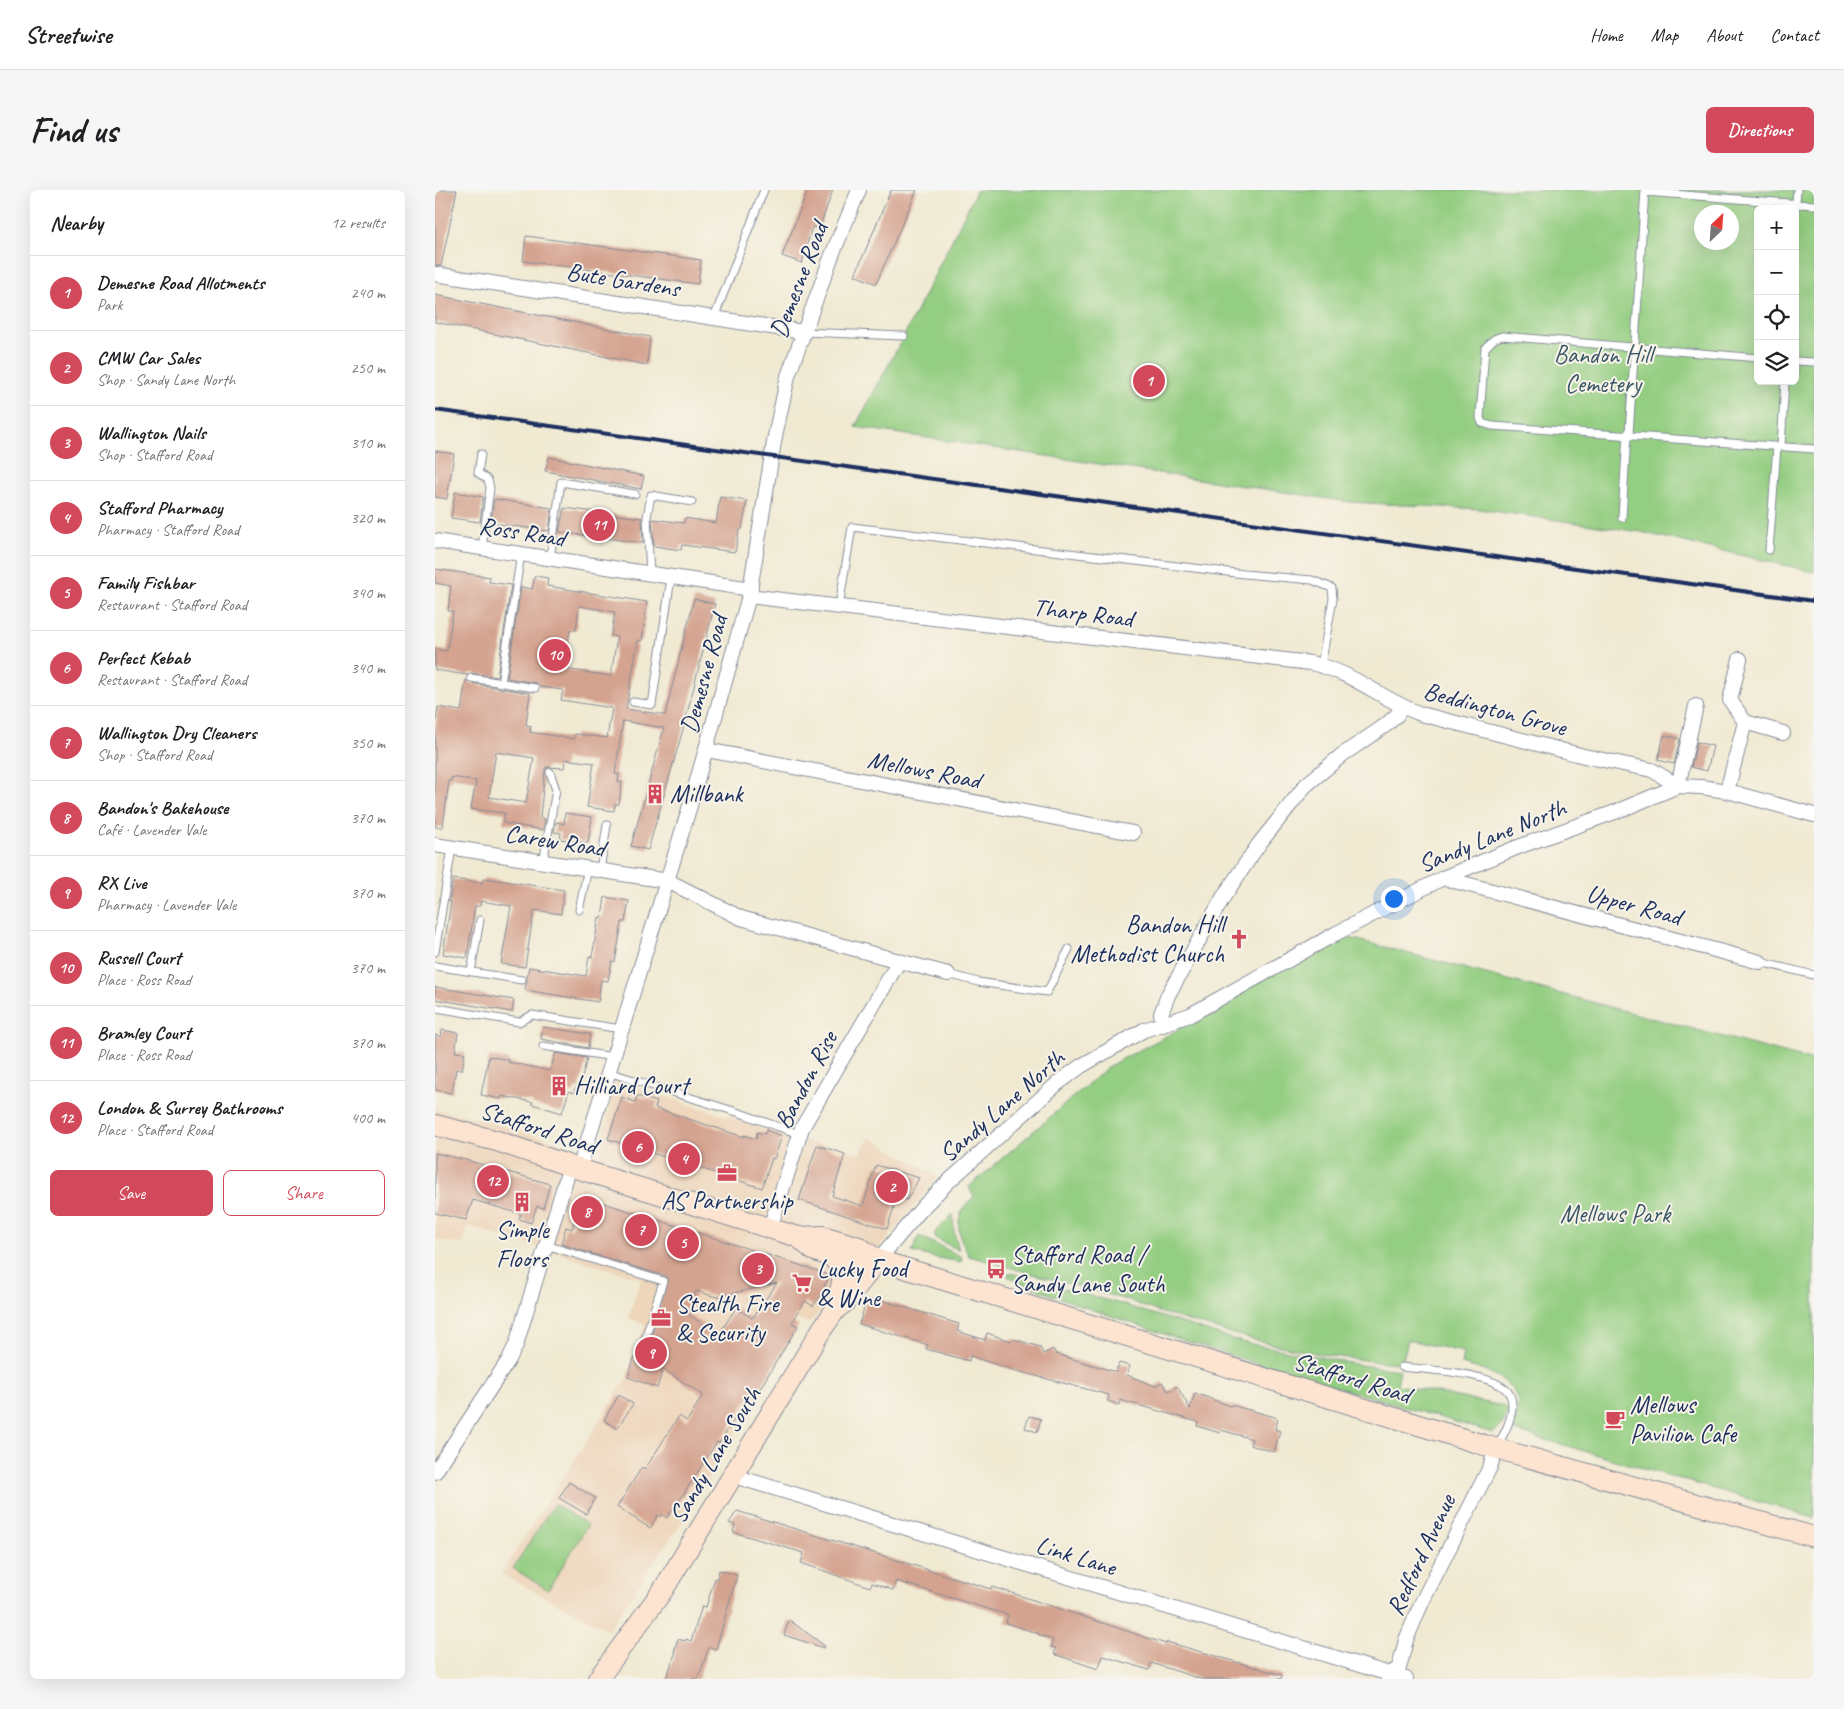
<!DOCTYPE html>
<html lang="en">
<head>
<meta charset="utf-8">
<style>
	:root { --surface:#fff; --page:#f6f6f6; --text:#202124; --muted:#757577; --line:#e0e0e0; --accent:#d1495b }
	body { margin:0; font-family:Caveat,sans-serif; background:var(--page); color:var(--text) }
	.controls { position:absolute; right:15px; top:15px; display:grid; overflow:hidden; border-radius:8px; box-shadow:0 5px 20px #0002 }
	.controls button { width:45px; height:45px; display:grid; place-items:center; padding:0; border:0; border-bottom:1px solid var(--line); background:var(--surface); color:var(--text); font:25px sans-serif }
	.compass { position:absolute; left:1259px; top:15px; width:45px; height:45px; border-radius:50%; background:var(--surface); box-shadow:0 5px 20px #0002; rotate:25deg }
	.you { position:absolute; left:958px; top:708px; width:18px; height:18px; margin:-12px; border:4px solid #fff; border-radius:50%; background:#1a73e8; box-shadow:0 0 0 8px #1a73e833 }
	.badge { display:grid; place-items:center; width:32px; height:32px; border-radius:50%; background:var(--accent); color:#fff; font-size:16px; font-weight:700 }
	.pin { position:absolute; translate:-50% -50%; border:2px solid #fff; box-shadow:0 1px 5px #0006 }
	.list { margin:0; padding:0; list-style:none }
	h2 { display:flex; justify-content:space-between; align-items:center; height:65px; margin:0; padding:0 20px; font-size:21px }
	h2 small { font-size:16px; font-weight:400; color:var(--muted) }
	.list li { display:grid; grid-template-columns:32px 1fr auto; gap:15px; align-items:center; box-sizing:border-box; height:75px; padding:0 20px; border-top:1px solid var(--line) }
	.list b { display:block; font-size:19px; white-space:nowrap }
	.list p { margin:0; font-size:16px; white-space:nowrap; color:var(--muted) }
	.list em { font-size:16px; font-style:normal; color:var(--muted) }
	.actions { display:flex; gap:10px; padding:15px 20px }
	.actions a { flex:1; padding:11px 0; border:1px solid var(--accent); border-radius:8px; text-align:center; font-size:18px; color:var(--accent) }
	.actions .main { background:var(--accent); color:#fff }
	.icon { flex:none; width:28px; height:28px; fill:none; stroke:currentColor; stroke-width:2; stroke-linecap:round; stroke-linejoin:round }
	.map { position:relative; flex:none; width:1379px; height:1489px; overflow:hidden; border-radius:8px }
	header { display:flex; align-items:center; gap:30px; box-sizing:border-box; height:70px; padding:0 25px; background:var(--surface); border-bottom:1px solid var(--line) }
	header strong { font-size:24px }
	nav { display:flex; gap:28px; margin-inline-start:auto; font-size:18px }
	.intro { display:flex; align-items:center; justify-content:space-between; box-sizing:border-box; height:120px; padding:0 30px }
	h1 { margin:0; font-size:35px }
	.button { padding:12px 22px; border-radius:8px; background:var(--accent); color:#fff; font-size:18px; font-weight:700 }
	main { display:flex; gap:30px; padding:0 30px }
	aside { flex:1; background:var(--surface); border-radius:8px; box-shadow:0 5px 20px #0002 }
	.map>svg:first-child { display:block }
	.built { fill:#eed6bb }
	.green { fill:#94ce82; stroke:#587e70; fill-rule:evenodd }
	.building { fill:#d4a390; fill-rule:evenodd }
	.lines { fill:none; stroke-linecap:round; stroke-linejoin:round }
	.lane-casing { stroke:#868c98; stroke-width:9 }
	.street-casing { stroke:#868c98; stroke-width:16 }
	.secondary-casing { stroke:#868c98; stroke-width:22 }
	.lane { stroke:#fff; stroke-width:7 }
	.street { stroke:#fff; stroke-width:14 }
	.secondary { stroke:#fde4d1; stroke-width:20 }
	.rail { stroke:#1b2f5e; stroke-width:4 }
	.labels { text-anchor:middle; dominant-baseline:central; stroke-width:4; stroke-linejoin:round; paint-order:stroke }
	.street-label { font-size:25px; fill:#1b2f5e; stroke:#f7f3e8 }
	.park-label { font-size:25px; fill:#395767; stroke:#f7f3e8 }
	.poi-label { font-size:25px; fill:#1b2f5e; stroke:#f7f3e8; text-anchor:start }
</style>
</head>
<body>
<header>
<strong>Streetwise</strong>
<nav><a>Home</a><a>Map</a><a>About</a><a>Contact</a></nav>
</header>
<div class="intro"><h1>Find us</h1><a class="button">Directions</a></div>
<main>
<aside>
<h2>Nearby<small>12 results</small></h2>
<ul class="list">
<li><span class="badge">1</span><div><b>Demesne Road Allotments</b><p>Park</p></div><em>240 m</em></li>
<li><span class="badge">2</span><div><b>CMW Car Sales</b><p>Shop · Sandy Lane North</p></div><em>250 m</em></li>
<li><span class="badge">3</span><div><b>Wallington Nails</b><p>Shop · Stafford Road</p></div><em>310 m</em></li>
<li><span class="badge">4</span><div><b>Stafford Pharmacy</b><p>Pharmacy · Stafford Road</p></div><em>320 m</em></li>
<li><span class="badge">5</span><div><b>Family Fishbar</b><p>Restaurant · Stafford Road</p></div><em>340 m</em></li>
<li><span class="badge">6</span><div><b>Perfect Kebab</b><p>Restaurant · Stafford Road</p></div><em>340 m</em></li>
<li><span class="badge">7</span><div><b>Wallington Dry Cleaners</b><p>Shop · Stafford Road</p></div><em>350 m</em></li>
<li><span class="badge">8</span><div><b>Bandon's Bakehouse</b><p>Café · Lavender Vale</p></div><em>370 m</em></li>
<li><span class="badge">9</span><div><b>RX Live</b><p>Pharmacy · Lavender Vale</p></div><em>370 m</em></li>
<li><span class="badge">10</span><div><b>Russell Court</b><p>Place · Ross Road</p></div><em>370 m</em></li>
<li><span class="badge">11</span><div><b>Bramley Court</b><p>Place · Ross Road</p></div><em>370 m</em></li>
<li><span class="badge">12</span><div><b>London &amp; Surrey Bathrooms</b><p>Place · Stafford Road</p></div><em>400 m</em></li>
</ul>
<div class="actions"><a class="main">Save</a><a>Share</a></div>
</aside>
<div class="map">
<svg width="1379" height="1489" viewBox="0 0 1379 1489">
	<rect width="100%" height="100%" fill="#f7f3e8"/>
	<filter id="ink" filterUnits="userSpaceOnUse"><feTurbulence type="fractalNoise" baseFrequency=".02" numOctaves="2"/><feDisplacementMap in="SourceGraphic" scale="10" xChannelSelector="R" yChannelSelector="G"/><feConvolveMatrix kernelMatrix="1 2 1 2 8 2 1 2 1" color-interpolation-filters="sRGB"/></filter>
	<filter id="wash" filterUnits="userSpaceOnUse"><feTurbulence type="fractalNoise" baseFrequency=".0096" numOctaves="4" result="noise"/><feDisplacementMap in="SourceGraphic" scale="20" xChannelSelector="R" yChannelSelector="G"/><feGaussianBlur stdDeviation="1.12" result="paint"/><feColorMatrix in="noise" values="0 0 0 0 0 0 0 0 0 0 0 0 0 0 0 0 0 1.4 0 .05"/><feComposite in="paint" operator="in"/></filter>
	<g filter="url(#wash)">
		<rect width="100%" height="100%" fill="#f0ead3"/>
		<path class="built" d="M180,890L354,947L425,964L435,947L503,987L453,1048L374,1133L280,1107L365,1134L248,1330L173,1440L66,1384L191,1189L210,1134L193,1128L206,1089L33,1036L27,1054L0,1050V920L46,929L164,965Z"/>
		<path class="green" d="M542,0H1379V382L1206,342L1044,319L914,312L420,237L469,146ZM1323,19H1360V191H1323ZM1266,22H1296V52H1266Z
			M900,744L1379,871V1328L1077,1240C1079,1232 1083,1224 1083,1216C1083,1189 1047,1179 1026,1174L1028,1162L973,1150L967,1173C899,1170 833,1155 768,1135C743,1128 719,1121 695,1111L534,1066C521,1043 518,1024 539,1007L534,997L674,876L735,844Z
			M518,1024L519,1042L524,1060L500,1048V1042Z
			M484,1046L527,1067L526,1072L497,1067L477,1062Z
			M574,1082L598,1090L686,1114L807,1152L925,1175L965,1180L962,1195L1068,1216L1072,1219C1072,1231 1066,1236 1058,1243C944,1209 830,1178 717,1140C668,1123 619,1108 572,1086Z
			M119,1314L153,1335L113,1400L78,1378Z"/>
		<g id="blocks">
			<path class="building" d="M0,0H22L6,76L0,75Z
				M373,0H398L384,39L377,37L367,73L347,66Z
				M456,0H482L441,94L420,85Z
				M91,46L266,70L263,94L88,71Z
				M0,105L215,147L212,175L0,132Z
				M0,261L19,264L12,309L0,307Z
				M114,267L209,286L206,299L110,281Z
				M20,302L48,307L45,332L16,328Z
				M285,307L312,311L307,339L304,341L300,362L247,355L246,360L219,356L217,329L249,333L250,328L281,333Z
				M59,309L117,318L114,341L56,333Z
				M129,318L207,328L208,353L124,342Z
				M0,379L55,387L54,392L76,395L62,487L37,483L32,485L0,480V459L12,461L18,421H13L16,396L0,393Z
				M100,386L113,388L112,396L212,412L207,451L203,450L191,519L230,525L259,409L280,414L247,543L213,660L196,656L229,538L188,531L180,584H184L183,592H187L184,614H180L179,621L152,617L159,573L130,569L129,578L111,577L110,580L105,627L110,629L108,640L68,633L70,623L36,619L41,591L17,587L16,591L14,590L8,637H0V539L3,517L26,521L31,490L35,493L95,503L91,535L96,536L95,542L139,549L140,544L172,548L177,518L126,510L128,500L105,497L101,493L72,488L86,397L97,399ZM144,416L180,422L176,446L182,447L176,486L129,479L135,440H141ZM61,562L99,568L91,613L54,607Z
				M1229,545L1245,549L1239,574L1223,570Z
				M1262,552L1278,556L1272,581L1256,577Z
				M130,623L157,627L153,653L125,649L126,643L119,642L121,632L129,634Z
				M49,688L129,700L126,724L99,720L90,777L66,774L76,716L46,711L45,716H40L32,768L8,764L16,712H14L18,689L47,693Z
				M170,707L194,711L190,732H187L180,772L177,771L173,791L166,790L163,812L90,800L94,777L151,786L154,766L157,767L164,727L167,728Z
				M0,797L79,810L77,822L0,809Z
				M108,837L155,844L153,858L106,849Z
				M7,840L23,843L20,862L30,863L27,880L21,879L17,903L0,900V845L6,847Z
				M121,863L152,868L144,899L140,898L139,903L134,901L127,923L97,914L98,912L67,906L66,909L46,905L54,866L73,870V872L115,881Z
				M202,906L222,912L220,918L309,947V945L321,949L322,942L330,944L331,940L347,946L339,969L337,968L327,998L173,949L187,907L200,912Z
				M382,955L410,964L397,1006L428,1016L441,975L484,988L472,1010L462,1007L452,1039L364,1010Z
				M0,963L31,970L115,994L108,1018L102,1016L96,1033L84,1029L86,1024L38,1010L31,1030L0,1023Z
				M147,1006L380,1080L394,1086L385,1107L378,1116L370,1111L357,1133L363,1136L338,1177L324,1200L320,1198L284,1253L282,1252L241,1316H240L232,1328L227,1324L225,1327L223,1325L215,1338L182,1317L207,1277L210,1279L244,1226L252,1231L268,1205L228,1179L222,1198L193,1187L199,1168L208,1170L210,1167L233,1089L230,1086L126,1054L131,1037L137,1039ZM342,1093L319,1126L317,1128L301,1118L284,1144L254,1125L261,1101L282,1107Z
				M432,1109L442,1112L443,1109L524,1134L522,1141L550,1150L552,1143L576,1151L578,1149L605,1157L608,1164L618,1159L621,1164L681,1182L684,1173L695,1176L692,1185L720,1196L727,1192L733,1201L742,1196L755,1219L760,1203L795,1216L796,1215L840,1227L843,1230L840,1239L845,1241L839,1262L815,1255L817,1249L786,1240L785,1243L762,1236L763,1232L685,1210L684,1215L673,1211L674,1205L578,1180L535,1166L534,1171L491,1159L493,1155L424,1134Z
				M184,1205L198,1214L182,1239L169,1230Z
				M594,1226L606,1229L602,1242L590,1238Z
				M134,1292L160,1308L151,1324L124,1308Z
				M302,1321L556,1399V1397L574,1402L731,1454L732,1452L847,1485L846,1489H766L716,1473L714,1480L668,1466L663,1479L619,1464L621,1458L616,1457L618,1450L604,1445L605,1444L571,1433L573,1425L461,1391L458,1400L437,1393L435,1397L366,1373L369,1363L298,1342L300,1335L294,1333Z
				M284,1380L302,1385L281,1459L274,1457L263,1489H231L241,1461H239L243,1449L250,1451L251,1449L256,1451L267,1416L271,1417L280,1388L282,1389Z
				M354,1430L390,1456L389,1458L349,1445Z"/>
		</g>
	</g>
	<g filter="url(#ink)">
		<use href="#blocks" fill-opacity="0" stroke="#868c98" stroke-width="1"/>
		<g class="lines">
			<defs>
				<path id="lane" d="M1210,2L1379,15
					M1360,22L1362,0
					M279,128L329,0
					M368,142L469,146
					M1323,168L1067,146L1059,149L1050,158L1045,228L1047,233L1057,236L1379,259
					M1360,171L1379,172
					M1194,244L1210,0
					M1346,256L1350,191
					M46,264L43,283L53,290L55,298L47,358
					M1187,328L1192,244
					M1334,360L1342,256
					M115,369L126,292L200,304
					M215,384L212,327L216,305L257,312
					M404,416L417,337L809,384L877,390L897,398L898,409L886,475
					M36,488L100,498
					M66,493L86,364
					M198,512L217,515L236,388
					M108,672L121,600L115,582
					M165,680L172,635
					M144,720L153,678
					M0,762L17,658
					M1325,772L1379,785
					M0,776L87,790
					M36,782L45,730
					M513,784L543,792L612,802L634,759
					M2,818L84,832L97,825L186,839
					M108,856L178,867
					M173,882L305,923L364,944
					M111,1055L228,1091L205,1165
					M967,1177C991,1180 1064,1182 1075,1205C1082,1221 1070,1243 1062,1256"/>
				<path id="street" d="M0,84L368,142
					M0,351L316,399
					M314,406L875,473C917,481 947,510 986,524L1149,566L1217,580L1243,596
					M1305,469L1295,510L1310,532
					M272,560L698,643
					M1243,596L1261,516
					M1292,601L1310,532L1348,543
					M0,655L233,691L306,728L464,771L367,938L335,1038
					M1008,688L1325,772
					M464,771L513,784
					M728,835L726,824L733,805L789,706L824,654L871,595L907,565L951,535L962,525L966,517
					M144,979L254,619L314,406L340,246L353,186L397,65L424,0
					M443,1070L489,1016L513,992L623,893L646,876L709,840L755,825L900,744L1008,688L1083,657L1183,621L1243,596L1266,597L1292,601L1379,625
					M0,1282L73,1171L81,1155L135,976
					M299,1286L971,1489
					M953,1489L955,1484L964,1478L971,1450L987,1412L1055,1277L1061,1258"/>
				<path id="secondary" d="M0,935L62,951L144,979L363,1047L388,1046L424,1057L443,1070L1049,1255L1379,1347
					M363,1047L378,1060L398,1067L425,1074L443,1070
					M398,1067C413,1088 406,1093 401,1117
					M163,1489L228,1400L387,1139L401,1119L409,1113L443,1070"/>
			</defs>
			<use href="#lane" class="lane-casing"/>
			<use href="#street" class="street-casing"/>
			<use href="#secondary" class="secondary-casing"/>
			<use href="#lane" class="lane"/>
			<use href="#street" class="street"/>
			<use href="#secondary" class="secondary"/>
			<path class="rail" d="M0,220L1379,411"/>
		</g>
	</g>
	<defs>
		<symbol id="building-bare" viewBox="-9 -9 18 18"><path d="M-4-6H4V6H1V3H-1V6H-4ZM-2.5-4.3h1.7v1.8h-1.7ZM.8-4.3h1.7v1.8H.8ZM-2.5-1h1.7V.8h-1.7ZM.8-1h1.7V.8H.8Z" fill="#d1495b" stroke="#f7f3e8" stroke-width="2.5" paint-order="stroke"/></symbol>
		<symbol id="church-bare" viewBox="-9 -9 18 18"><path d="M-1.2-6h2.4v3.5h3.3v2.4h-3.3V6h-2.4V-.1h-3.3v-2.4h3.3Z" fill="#d1495b" stroke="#f7f3e8" stroke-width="2.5" paint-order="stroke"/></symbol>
		<symbol id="office-bare" viewBox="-9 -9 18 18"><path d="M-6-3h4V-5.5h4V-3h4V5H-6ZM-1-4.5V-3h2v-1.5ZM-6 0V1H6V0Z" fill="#d1495b" stroke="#f7f3e8" stroke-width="2.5" paint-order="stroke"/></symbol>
		<symbol id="bus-bare" viewBox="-9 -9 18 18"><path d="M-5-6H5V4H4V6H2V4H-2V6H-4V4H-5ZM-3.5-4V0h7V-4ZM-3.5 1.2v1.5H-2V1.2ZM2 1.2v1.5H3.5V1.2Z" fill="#d1495b" stroke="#f7f3e8" stroke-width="2.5" paint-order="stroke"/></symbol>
		<symbol id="supermarket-bare" viewBox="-9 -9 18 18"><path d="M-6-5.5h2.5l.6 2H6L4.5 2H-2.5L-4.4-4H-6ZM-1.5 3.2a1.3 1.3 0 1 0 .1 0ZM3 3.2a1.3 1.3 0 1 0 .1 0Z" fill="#d1495b" stroke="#f7f3e8" stroke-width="2.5" paint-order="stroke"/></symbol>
		<symbol id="cafe-bare" viewBox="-9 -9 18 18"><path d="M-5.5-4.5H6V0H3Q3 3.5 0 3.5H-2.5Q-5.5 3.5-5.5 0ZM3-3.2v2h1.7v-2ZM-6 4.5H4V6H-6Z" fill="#d1495b" stroke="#f7f3e8" stroke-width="2.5" paint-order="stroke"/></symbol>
	</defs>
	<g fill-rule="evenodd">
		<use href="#building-bare" x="206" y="590" width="28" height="28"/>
		<use href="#church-bare" x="790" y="735" width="28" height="28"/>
		<use href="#building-bare" x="110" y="882" width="28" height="28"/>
		<use href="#office-bare" x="278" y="969" width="28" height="28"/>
		<use href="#building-bare" x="73" y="998" width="28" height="28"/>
		<use href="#bus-bare" x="547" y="1065" width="28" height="28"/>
		<use href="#supermarket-bare" x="353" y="1079" width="28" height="28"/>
		<use href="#office-bare" x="212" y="1114" width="28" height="28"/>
		<use href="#cafe-bare" x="1166" y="1215" width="28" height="28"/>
	</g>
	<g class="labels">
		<g class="street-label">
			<text transform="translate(188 90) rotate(9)">Bute Gardens</text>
			<text transform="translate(364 90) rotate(-69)">Demesne Road</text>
			<text transform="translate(87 342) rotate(9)">Ross Road</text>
			<text transform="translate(648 423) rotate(7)">Tharp Road</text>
			<text transform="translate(269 484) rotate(-75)">Demesne Road</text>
			<text transform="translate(1060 519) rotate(15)">Beddington Grove</text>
			<text transform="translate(489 580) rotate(11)">Mellows Road</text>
			<text transform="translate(1057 646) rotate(-22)">Sandy Lane North</text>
			<text transform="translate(120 651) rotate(9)">Carew Road</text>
			<text transform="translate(1199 715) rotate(15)">Upper Road</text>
			<text transform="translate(371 890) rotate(-62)">Bandon Rise</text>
			<text transform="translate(567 916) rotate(-41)">Sandy Lane North</text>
			<text transform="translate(104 938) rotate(18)">Stafford Road</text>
			<text transform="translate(917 1188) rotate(17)">Stafford Road</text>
			<text transform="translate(280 1265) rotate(-59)">Sandy Lane South</text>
			<text transform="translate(986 1365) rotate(-65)">Redford Avenue</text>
			<text transform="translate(641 1366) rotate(17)">Link Lane</text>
		</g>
		<g class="park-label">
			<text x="1168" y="165">Bandon Hill<tspan x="1168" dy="29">Cemetery</tspan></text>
			<text x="1180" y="1024">Mellows Park</text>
		</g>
		<g class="poi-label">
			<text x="235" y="604">Millbank</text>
			<text x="789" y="735" text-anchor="end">Bandon Hill<tspan x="789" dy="29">Methodist Church</tspan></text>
			<text x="139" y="896">Hilliard Court</text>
			<text x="292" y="1011" text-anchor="middle">AS Partnership</text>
			<text x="87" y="1040" text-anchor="middle">Simple<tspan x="87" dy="29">Floors</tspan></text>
			<text x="576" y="1065">Stafford Road /<tspan x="576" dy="29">Sandy Lane South</tspan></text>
			<text x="382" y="1079">Lucky Food<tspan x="382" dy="29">&amp; Wine</tspan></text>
			<text x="241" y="1114">Stealth Fire<tspan x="241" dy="29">&amp; Security</tspan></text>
			<text x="1195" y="1215">Mellows<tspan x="1195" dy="29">Pavilion Cafe</tspan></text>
		</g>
	</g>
</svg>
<div class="controls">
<button>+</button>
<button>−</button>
<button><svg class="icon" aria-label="locate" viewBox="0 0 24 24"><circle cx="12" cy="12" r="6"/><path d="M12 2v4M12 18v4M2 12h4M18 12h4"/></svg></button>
<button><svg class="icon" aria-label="layers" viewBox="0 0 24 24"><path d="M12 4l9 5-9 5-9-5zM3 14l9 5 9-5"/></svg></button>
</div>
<svg class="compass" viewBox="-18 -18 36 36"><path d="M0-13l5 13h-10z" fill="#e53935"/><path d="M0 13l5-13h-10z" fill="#757577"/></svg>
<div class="you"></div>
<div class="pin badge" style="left:714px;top:191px">1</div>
<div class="pin badge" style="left:457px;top:997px">2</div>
<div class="pin badge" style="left:323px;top:1079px">3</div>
<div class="pin badge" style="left:249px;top:969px">4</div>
<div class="pin badge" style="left:248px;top:1053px">5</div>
<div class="pin badge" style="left:203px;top:957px">6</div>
<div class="pin badge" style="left:206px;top:1040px">7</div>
<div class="pin badge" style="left:152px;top:1022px">8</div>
<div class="pin badge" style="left:216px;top:1163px">9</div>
<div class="pin badge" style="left:120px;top:465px">10</div>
<div class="pin badge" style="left:164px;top:335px">11</div>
<div class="pin badge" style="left:58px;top:991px">12</div>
</div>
</main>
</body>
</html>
